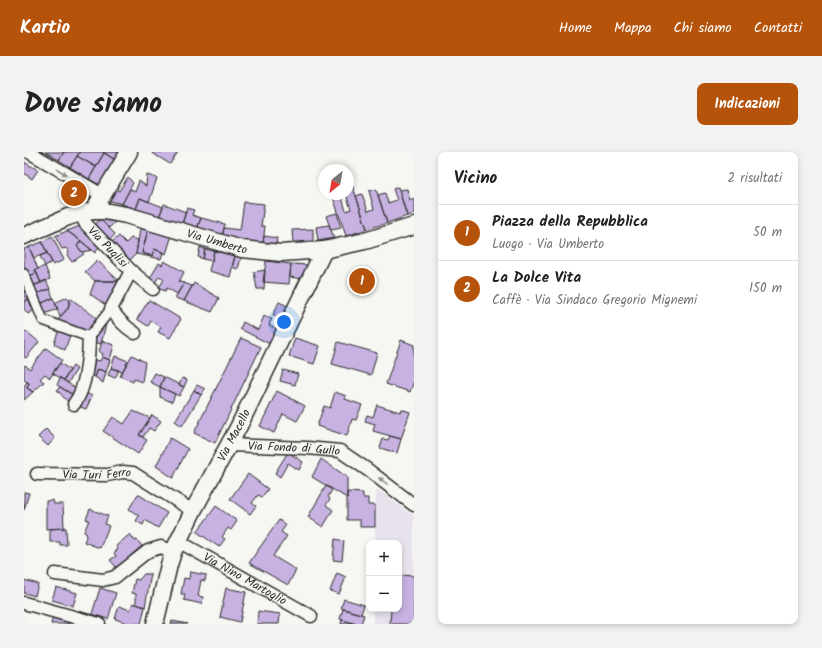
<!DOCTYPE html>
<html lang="it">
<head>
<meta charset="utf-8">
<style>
	:root { --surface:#fff; --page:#f2f2f2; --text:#222; --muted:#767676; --line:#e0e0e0; --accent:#b45309 }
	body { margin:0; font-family:Kalam,sans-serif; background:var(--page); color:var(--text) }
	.controls { position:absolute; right:12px; bottom:12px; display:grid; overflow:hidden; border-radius:8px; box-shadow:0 2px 6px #0003 }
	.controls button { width:36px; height:36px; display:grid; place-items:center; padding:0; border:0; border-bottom:1px solid var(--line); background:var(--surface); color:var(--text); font:20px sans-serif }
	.compass { position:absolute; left:294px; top:12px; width:36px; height:36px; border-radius:50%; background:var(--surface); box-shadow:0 2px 6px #0003; rotate:211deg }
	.you { position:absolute; left:260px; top:170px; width:14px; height:14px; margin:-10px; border:3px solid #fff; border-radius:50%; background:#1a73e8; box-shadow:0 0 0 6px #1a73e833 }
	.badge { display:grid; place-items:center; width:26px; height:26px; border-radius:50%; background:var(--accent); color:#fff; font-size:13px; font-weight:700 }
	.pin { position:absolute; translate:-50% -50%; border:2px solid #fff; box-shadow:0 1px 4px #0006 }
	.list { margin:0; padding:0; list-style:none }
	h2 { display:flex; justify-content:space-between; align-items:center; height:52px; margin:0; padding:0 16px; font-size:17px }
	h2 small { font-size:13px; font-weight:400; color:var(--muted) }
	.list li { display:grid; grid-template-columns:26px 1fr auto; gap:12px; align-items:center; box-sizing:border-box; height:56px; padding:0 16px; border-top:1px solid var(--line) }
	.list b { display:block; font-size:15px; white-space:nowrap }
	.list p { margin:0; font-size:13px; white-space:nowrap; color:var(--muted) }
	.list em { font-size:13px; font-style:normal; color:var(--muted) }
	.map { position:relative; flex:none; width:390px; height:472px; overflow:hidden; border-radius:8px }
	header { display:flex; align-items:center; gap:24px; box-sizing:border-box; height:56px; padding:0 20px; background:var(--accent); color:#fff }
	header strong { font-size:19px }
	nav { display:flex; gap:22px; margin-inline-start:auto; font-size:14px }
	.intro { display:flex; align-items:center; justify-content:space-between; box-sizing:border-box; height:96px; padding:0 24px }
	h1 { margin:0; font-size:28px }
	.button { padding:10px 18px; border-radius:8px; background:var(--accent); color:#fff; font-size:14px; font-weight:700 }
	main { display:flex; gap:24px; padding:0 24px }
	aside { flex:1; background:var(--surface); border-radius:8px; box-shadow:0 2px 6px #0003 }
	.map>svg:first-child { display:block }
	.built { fill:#e8e2ed }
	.building { fill:#c7b2e2; stroke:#2b2b2b }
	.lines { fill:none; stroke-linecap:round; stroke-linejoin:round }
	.pedestrian-casing { stroke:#2b2b2b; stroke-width:12 }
	.minor-casing { stroke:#2b2b2b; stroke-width:15 }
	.tertiary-casing { stroke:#2b2b2b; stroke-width:19 }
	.pedestrian { stroke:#f6f6f2; stroke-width:9 }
	.minor { stroke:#f6f6f2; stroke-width:12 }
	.tertiary { stroke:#f6f6f2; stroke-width:16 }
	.oneway { fill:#90908e }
	.labels { text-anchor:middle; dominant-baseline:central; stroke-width:3; stroke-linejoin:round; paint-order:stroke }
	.street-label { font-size:12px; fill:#2b2b2b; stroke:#f6f6f2 }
</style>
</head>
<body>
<header>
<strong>Kartio</strong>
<nav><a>Home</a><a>Mappa</a><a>Chi siamo</a><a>Contatti</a></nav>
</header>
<div class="intro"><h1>Dove siamo</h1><a class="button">Indicazioni</a></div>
<main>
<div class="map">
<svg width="390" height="472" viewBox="0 0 390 472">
	<rect width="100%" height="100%" fill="#f6f6f2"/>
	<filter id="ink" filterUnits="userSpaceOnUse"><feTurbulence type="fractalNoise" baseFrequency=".025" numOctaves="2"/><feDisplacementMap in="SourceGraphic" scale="8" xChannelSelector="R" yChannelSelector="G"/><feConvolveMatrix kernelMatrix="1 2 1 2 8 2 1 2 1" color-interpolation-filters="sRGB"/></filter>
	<g filter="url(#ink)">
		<path class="built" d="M353,337L390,364V472H349V457H375V391H351V353Z"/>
		<path class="building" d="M21,0H40L35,8Z
			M40,0H56L46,15L35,8Z
			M56,0H79L80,1L72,15L53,4Z
			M79,0H98L93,9Z
			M128,0H154L146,12L128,1Z
			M80,1L93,9L78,34L65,27Z
			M53,4L72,15L65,27L46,15Z
			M0,10L14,18L8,27L0,21Z
			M123,23L133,26L125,50L116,46L112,57L98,52L106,37L111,40L115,29L122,34Z
			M104,25L109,31L98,52L83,48L90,36L95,39Z
			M328,32L343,77L322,84L308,42H317L322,59L327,57L322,42H324V33Z
			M374,35L383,64L363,71L354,43L361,41L364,51L373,48L369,37Z
			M50,37L53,39V43L50,45L47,43V39Z
			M352,37L363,71L343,77L332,44L338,42L344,59L350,57L345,39Z
			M383,37L386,48L390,46V62L383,64L375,38Z
			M116,46L139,55L135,65L112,57Z
			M220,50L240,52L237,74H241L239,92L211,90L198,85L200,76L216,78Z
			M140,52L162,60L158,72L135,65Z
			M163,56L170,58L168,63L177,66L173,77L158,72Z
			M313,61L317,76L307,78L302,64Z
			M177,66L201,72L198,85L173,77Z
			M76,67L91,70L85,76Z
			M76,67L91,82L85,89L70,74Z
			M305,73L310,86L294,89L292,75Z
			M56,74L77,92L71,101L57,89L43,79Z
			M116,77L124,78L118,101L128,104L130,97L139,100L137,107L112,102Z
			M289,77V89L269,90L268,78Z
			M124,78L148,83L142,102L130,97L128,104L118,101Z
			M43,79L57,89L53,94L60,102L48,110L43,103L45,100L42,96L38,97L31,84Z
			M28,84L40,108L29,113L18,90Z
			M95,84L102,91L107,86L114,88L112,102L105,109L87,91Z
			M240,84L253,86L252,94L239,92Z
			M57,89L68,98L58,100L53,94Z
			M18,90L23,101L10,106L5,95Z
			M5,95L14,117L11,118L13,121L5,124L0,113V97Z
			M176,95L181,97L179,107L174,105Z
			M181,97L190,99L188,109L179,107Z
			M190,99L211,104L206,125L185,119Z
			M23,101L28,110L21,114L16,104Z
			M211,104L217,106L214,117L208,115Z
			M73,108L95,129H71L61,120Z
			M140,109L160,120L155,130L160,131L153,142L143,136L141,139L135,136L140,127L135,124L131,131L125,128L135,111L138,113Z
			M242,109L267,112L265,132L239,130Z
			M267,112L285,113L278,127L266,125Z
			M21,114L26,127L17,131L11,118Z
			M241,118L240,137H233L230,120Z
			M13,121L17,131L9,134L5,124Z
			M22,128L26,137L12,142L9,134Z
			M71,129H95L83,154L66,142Z
			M160,131L168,134L160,149L151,146Z
			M170,131L195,146L188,160L160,149Z
			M26,137L29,146L16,152L12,142Z
			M4,138L6,146L0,150V141Z
			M43,145L46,149L44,156L36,165L31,151Z
			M6,146L10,158L4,162L0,157V150Z
			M29,146L34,157L20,162L16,152Z
			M46,146L74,167L64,180L33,169L44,156Z
			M125,148L157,167L146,186L134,180L137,175L127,169L124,174L113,167Z
			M255,150L266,155L259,168L249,163Z
			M240,164L248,167L245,173L255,178L248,193L216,177L219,170L234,178Z
			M80,171L82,172L77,192L70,190L72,182Z
			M35,177L47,180L41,198L30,192Z
			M2,179L15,190L2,206L0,205V181Z
			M217,186L237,195L191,291L170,281Z
			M271,186L296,194L290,212L265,204Z
			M377,188L390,193V229L386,240L362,232Z
			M78,189L90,193L86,208L78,205L79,202L75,200Z
			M314,190L353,201L347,223L308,212Z
			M22,196L38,208L26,226L21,222L16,227L20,230L9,240L3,236L5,231L0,228V214L1,213L6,217Z
			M108,203L121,210L118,230L110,227L109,230L96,224Z
			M91,204L104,209L98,220L87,216Z
			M78,205L86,208L82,220L74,217L71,225L64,222L67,207L76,209Z
			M36,211L46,218L40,228L28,221Z
			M49,214L53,217L44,231L40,228Z
			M87,216L95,218L91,226L84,223Z
			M74,217L82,220L79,231L71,225Z
			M259,218L274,222L271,233L256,229Z
			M131,221L140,225L136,235L126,230Z
			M140,225L160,235L155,244L136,235Z
			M36,226L53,237L51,244L33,233Z
			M158,226L163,228L160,235L155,233Z
			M3,230L5,231L3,236L9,240L0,248V234Z
			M173,233L181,237L177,243L170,238Z
			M36,235L49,243L45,251L33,238Z
			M136,235L151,242L148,250L136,245Z
			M170,238L177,243L158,274L151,269Z
			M253,239L281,254L273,269L259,262L250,281L236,274Z
			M60,240L68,244L62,257L54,254Z
			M311,240L322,244L321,247L338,253L332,268L328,267L323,284L293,274L300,254L306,256Z
			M353,253L376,260L377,257L386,260L377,287L349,279L351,272L341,269L343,263L349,265Z
			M109,259L126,266L115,283L123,288L114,302L79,279L89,265L100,272Z
			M128,263L137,269L130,279L125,276L119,285L115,283Z
			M22,277L31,286L24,294L14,285Z
			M366,284L377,287L373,301L356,296L359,287L364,288Z
			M146,286L164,297L149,326L132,314Z
			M264,300L279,310L275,318L264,311L256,325L251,321Z
			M297,307L323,325V346L288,325Z
			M224,322L244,337L238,345L234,343L228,351L232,354L226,362L206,347Z
			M302,334L308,338L304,345L306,347L302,353L309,358L299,375L284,365Z
			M0,340L5,341L0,358Z
			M323,340L339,341V346H344V353H351V375H336V368H323Z
			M114,342L143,361L134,376L121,368L119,373L112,369L115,364L105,357Z
			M29,348L30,352H39L40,376L22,377V349Z
			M192,354L213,369L207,378L204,376L198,385L201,387L195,395L173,380Z
			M66,357L84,364L81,372L85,374L76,396L60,390L63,382L60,380L65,368L62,367Z
			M255,368L262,373L257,380L263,384L249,404L272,418L264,433L225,411Z
			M42,376L43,393H36V390H26V377Z
			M106,382L111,389L113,388L118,394L105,405L106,406L93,416L86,408L92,404L90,401L94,397L92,394Z
			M311,387L320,389L318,409L309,408Z
			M166,420L182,423L181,429L177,428L174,444L179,445L178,452L160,448L161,442H157L160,426L165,427Z
			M313,421L322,425L315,442L306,439Z
			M120,422H127L121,455L112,452V442L108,441L111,427L115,428Z
			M375,423L390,424V472H366L367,457H375Z
			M0,428L14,432L11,444L0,441Z
			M32,435L53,441L49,454L28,448Z
			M76,436L92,441L84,467L68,462Z
			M202,436L222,440L216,470L196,465Z
			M320,447L340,453L337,462L317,456Z
			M109,451L121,455L117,472H107L91,467L95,454L106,458Z
			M319,457L340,463L337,472H332L316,467Z
			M234,459L256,462L255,472H233Z
			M29,464L46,470L45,472H27Z
			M318,468L332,472H317Z
			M148,469L164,472H147Z"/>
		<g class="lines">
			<defs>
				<path id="pedestrian" d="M0,122L19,168L65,185L87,157"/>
				<g id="minor">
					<path d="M5,0L78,43"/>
					<path id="s1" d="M57,61L61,71L107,119L87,157C95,168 100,174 111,181"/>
					<path d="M107,119L129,137"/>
					<path d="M50,252C62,237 65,204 65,185"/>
					<path id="s2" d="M205,293L283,296L316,299L344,318L390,353"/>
					<path id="s3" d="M13,322L83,323L99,320L109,321L169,359"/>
					<path id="s4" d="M154,389L287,464"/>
					<path d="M31,422L79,428L91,425L124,399L137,395L149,400"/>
					<path d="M0,451L75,472"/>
				</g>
				<g id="tertiary">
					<path d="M69,59L105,0"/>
					<path id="s5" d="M0,84L44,65L57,61L69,59H80L102,63L218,97L257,101L300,98L341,89L390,74"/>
					<path id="s6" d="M131,472L145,413L149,400L169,359L215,274L300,98"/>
				</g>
			</defs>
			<use href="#pedestrian" class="pedestrian-casing"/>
			<use href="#minor" class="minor-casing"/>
			<use href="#tertiary" class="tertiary-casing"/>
			<use href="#pedestrian" class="pedestrian"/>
			<use href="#minor" class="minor"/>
			<use href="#tertiary" class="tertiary"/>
		</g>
		<defs><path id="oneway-solid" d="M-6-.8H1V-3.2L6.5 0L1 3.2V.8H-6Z"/></defs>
		<g class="oneway">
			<use href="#oneway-solid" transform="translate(38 20) rotate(30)"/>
			<use href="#oneway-solid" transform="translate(359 329) rotate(-143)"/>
		</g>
	</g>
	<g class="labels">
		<g class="street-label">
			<text stroke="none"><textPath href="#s5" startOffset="202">Via Umberto</textPath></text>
			<text stroke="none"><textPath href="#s1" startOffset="44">Via Puglisi</textPath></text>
			<text stroke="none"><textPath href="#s6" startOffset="206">Via Macello</textPath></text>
			<text stroke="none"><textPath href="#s2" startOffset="65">Via Fondo di Gullo</textPath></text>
			<text stroke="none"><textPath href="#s3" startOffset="60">Via Turi Ferro</textPath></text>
			<text stroke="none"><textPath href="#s4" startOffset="77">Via Nino Martoglio</textPath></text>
		</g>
	</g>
</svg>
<div class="controls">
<button>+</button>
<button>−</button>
</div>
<svg class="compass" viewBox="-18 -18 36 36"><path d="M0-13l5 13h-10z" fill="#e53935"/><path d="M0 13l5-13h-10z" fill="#767676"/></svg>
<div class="you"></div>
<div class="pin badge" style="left:338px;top:129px">1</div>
<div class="pin badge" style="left:50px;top:41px">2</div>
</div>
<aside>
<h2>Vicino<small>2 risultati</small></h2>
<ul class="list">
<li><span class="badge">1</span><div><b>Piazza della Repubblica</b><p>Luogo · Via Umberto</p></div><em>50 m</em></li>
<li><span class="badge">2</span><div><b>La Dolce Vita</b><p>Caffè · Via Sindaco Gregorio Mignemi</p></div><em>150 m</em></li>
</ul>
</aside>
</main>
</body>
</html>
